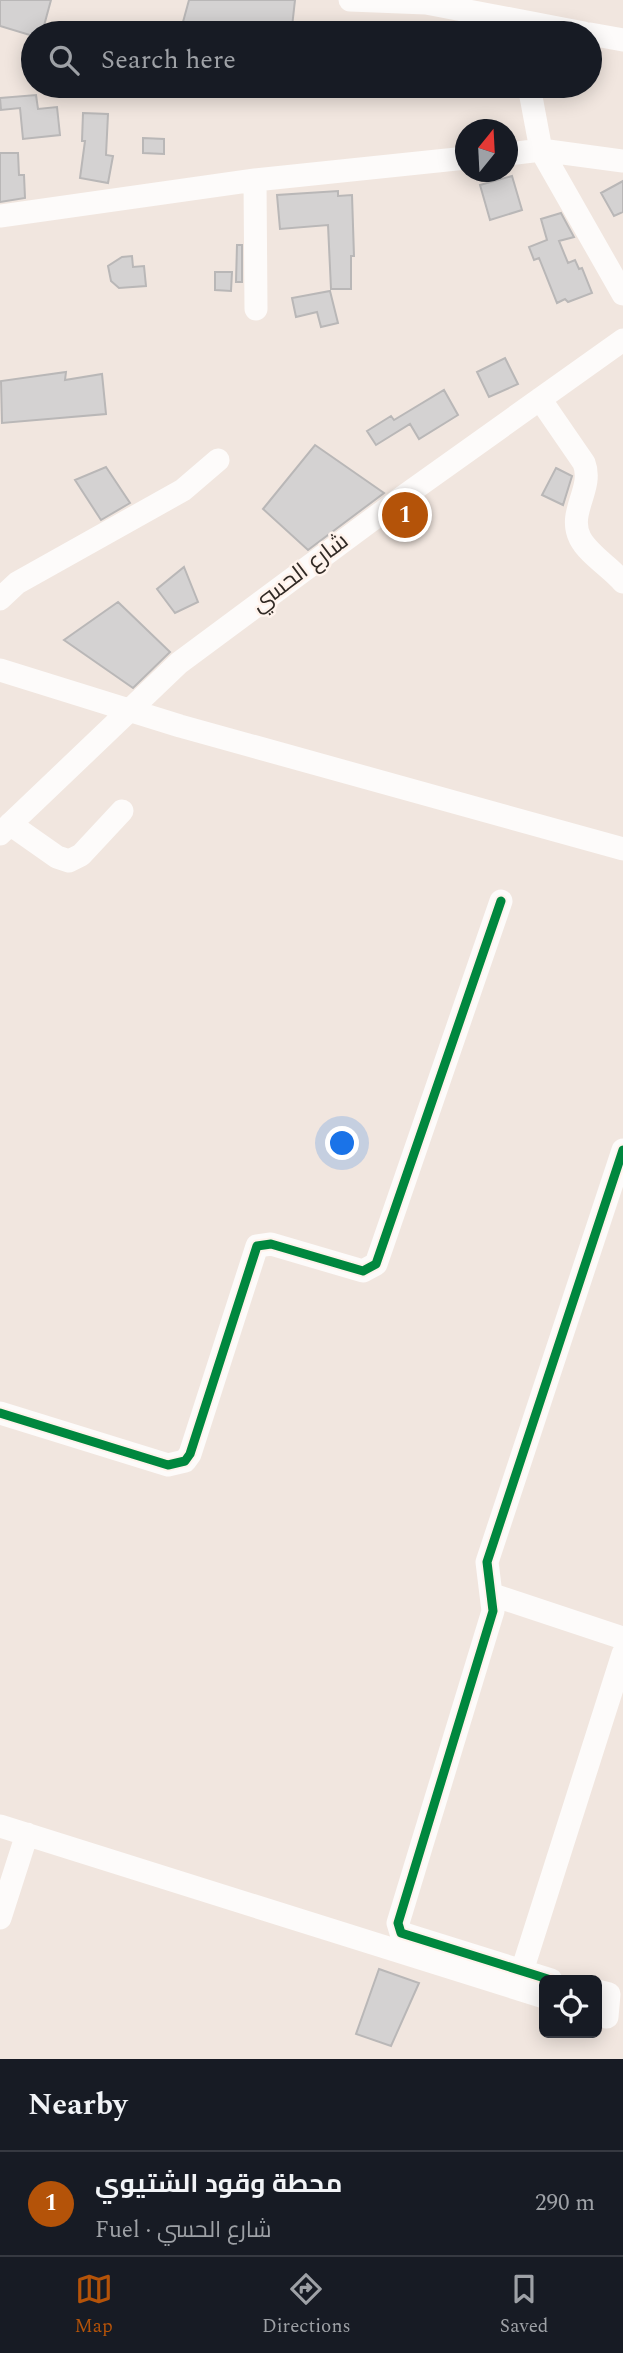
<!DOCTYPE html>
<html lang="en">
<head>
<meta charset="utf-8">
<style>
	:root { --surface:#171b24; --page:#242831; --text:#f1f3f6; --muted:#9ea1a6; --line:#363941; --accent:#b45309 }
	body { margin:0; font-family:Spectral,Cairo,serif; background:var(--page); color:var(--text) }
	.controls { position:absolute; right:21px; bottom:21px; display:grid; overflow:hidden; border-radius:10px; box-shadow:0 4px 18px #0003 }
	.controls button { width:63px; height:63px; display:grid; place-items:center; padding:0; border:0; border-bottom:2px solid var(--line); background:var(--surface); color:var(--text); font:35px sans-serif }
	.compass { position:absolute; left:455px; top:119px; width:63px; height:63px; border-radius:50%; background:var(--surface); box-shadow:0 4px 18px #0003; rotate:18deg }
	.you { position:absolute; left:343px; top:1144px; width:24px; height:24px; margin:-18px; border:5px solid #fff; border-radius:50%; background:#1a73e8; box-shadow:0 0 0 10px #1a73e833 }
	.badge { display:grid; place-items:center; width:46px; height:46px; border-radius:50%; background:var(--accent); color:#fff; font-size:23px; font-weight:700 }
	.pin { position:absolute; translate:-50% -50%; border:4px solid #fff; box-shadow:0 2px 7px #0006 }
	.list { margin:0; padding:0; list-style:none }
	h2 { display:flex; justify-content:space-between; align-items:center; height:91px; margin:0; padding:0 28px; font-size:30px }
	h2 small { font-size:23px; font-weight:400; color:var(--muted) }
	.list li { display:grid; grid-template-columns:46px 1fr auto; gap:21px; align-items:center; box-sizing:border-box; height:105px; padding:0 28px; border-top:2px solid var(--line) }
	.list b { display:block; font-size:26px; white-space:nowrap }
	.list p { margin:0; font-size:23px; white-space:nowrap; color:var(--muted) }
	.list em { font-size:23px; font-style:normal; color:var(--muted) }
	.icon { flex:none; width:38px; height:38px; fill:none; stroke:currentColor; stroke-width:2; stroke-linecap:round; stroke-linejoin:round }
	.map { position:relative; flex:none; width:623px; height:2059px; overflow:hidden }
	.search { position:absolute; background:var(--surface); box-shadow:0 4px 18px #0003; left:21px; right:21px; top:21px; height:77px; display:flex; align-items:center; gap:18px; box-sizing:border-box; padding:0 24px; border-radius:38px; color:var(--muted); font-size:26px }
	.sheet { height:196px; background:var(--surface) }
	nav { display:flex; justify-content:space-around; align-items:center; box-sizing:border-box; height:98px; border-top:2px solid var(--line); background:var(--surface); font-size:19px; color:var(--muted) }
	nav a { display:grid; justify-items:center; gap:4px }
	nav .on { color:var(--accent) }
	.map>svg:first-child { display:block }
	.building { fill:#d4d2d2; stroke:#b9b7b7; stroke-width:2 }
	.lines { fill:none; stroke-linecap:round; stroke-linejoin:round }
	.minor { stroke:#fdfbfa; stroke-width:23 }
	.cycleway-casing { stroke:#fff3ec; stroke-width:13 }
	.cycleway { stroke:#00873e; stroke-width:9 }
	.labels { text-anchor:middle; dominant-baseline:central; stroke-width:5; stroke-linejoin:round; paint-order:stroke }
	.street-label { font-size:23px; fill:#312a25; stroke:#fff3ec }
</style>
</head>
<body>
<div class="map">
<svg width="623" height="2059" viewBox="0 0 623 2059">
	<rect width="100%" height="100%" fill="#f1e6df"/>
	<path class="building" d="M0,0H51L42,33L33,36L0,26Z
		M189,0H295L292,27L251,23L247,33H180Z
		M36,95L38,109L57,107L60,135L23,139L20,108L1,110L0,98Z
		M83,113L108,114L106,155L113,156L108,183L80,178L85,141H82Z
		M143,138L164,139V154L143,153Z
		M0,153H18L19,175H24L25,198L0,202Z
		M512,176L522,210L490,220L480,185Z
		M623,181V212L614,216L601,193Z
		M338,191V196L352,195L354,256H351V289H331L328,225L280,229L277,195Z
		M561,213L574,237L559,241L568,263L575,260L579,269L582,268L592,293L568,302L565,299L557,303L539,258L534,260L529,247L547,240L541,219Z
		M237,245H242V282H236Z
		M132,256L133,267L144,266L146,286L119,288L111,281L108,266L122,257Z
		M215,272H232L231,291L215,290Z
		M330,291L338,323L321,327L317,312L296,317L292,298Z
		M505,358L518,384L489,397L477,372Z
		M66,372L65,380L102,374L106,414L2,423L1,381Z
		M444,390L458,415L419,439L410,424L376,445L367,431L391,416L394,420Z
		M315,445L384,493L308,550L263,509Z
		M106,467L130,503L101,520L75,480Z
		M556,468L572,476L563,505L542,495Z
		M184,567L198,602L175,613L157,589Z
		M118,602L170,652L133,688L64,640Z
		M379,1969L419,1983L391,2046L356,2034Z"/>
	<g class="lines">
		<path class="minor" d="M350,0L426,3L584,33
			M590,34L623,40
			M529,86L541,150L623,294
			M508,154L541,150L623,161
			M255,180L256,309
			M0,216L255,180L466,158
			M540,399L584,463C594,489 567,512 580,538C588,554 611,568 623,582
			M0,599L17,583L183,490L218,460
			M0,670L180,726L623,849
			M10,824L57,857L69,861L81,855L122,811
			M0,834L179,663L400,499L623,340
			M0,1413L168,1465L185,1461L190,1454L257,1246L271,1244L363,1271L376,1264L501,901
			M493,1595L623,1638
			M0,1826L544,1997
			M0,1918L27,1834
			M522,1971L623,1654
			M551,1980L401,1933L398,1923L493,1611L487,1562L623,1150
			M597,1991L609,1994L607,2017"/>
		<defs>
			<path id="cycleway" d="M0,1413L168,1465L185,1461L190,1454L257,1246L271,1244L363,1271L376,1264L501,901
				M551,1980L401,1933L398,1923L493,1611L487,1562L623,1150"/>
		</defs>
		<use href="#cycleway" class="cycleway-casing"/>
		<use href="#cycleway" class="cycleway"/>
	</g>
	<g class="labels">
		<g class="street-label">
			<text transform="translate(300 573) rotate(-37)">شارع الحسي</text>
		</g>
	</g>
</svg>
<div class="controls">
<button><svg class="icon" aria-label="locate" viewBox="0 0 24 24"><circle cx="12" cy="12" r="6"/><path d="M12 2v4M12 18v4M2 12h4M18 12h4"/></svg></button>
</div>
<svg class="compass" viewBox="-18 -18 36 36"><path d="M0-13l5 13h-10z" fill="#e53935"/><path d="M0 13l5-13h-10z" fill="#9ea1a6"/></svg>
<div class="you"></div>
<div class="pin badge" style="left:405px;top:515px">1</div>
<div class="search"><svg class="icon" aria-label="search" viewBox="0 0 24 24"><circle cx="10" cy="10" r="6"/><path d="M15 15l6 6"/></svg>Search here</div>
</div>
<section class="sheet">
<h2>Nearby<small></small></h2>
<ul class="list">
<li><span class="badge">1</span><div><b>محطة وقود الشتيوي</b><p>Fuel · شارع الحسي</p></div><em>290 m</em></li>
</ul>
</section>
<nav>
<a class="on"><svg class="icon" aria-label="map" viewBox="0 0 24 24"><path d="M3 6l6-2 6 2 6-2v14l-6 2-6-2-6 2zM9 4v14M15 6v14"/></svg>Map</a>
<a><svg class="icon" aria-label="directions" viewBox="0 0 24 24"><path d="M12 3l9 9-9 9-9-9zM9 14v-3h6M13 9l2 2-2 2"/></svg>Directions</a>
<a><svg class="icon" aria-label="saved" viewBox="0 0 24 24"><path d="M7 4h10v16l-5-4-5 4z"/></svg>Saved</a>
</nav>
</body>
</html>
